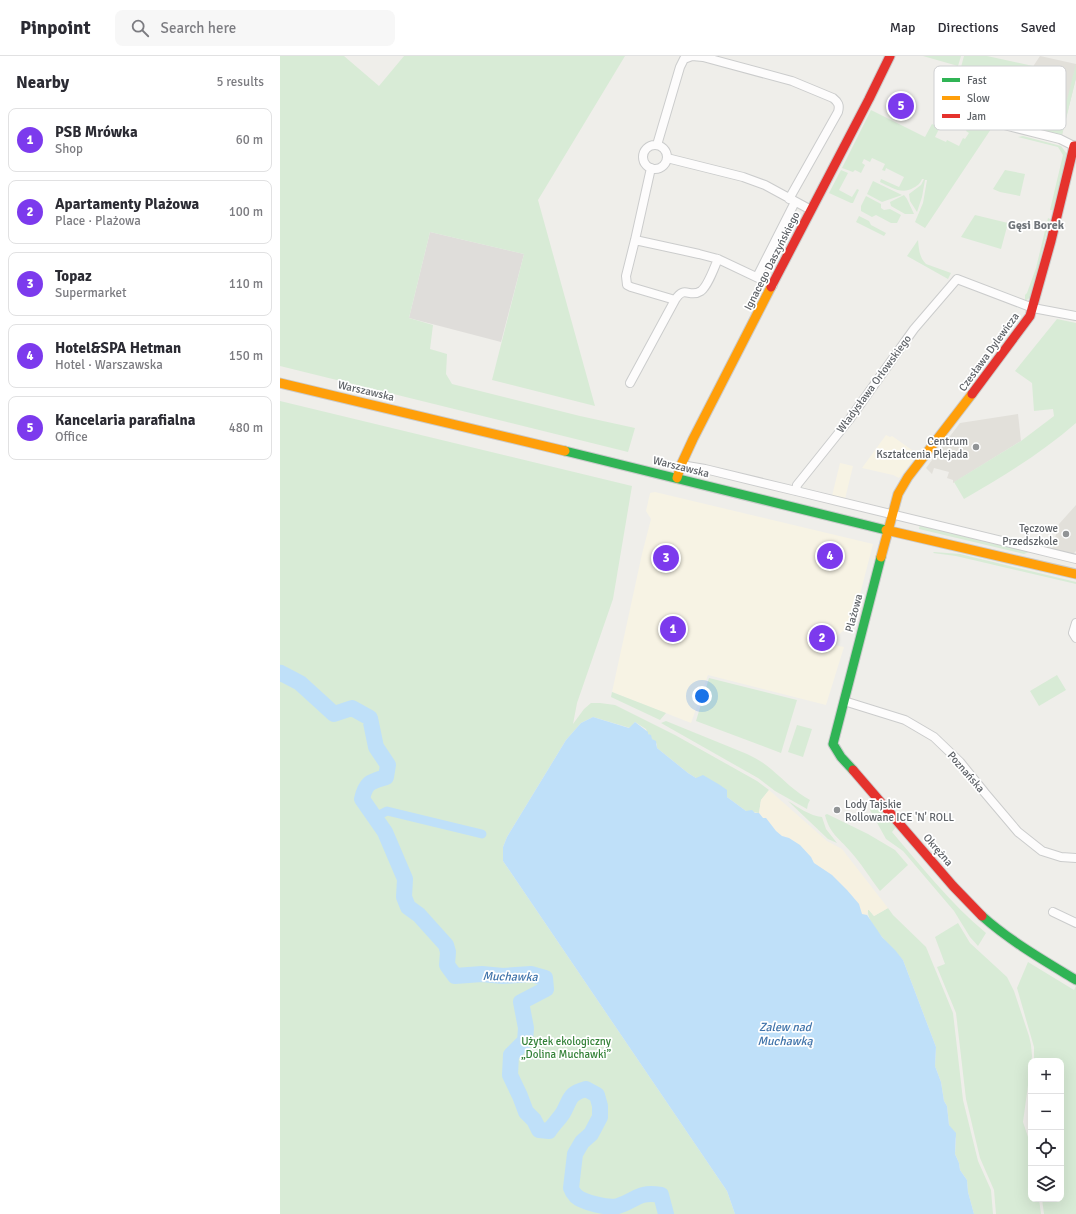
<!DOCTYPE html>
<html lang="en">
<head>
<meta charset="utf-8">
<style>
	:root { --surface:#fff; --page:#f7f7f7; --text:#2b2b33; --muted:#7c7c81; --line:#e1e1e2; --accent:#7c3aed }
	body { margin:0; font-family:Signika,sans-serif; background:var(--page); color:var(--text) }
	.controls { position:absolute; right:12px; bottom:12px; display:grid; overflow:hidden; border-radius:8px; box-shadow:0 4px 16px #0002 }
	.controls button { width:36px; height:36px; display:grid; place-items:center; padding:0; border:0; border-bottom:1px solid var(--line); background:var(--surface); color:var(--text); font:20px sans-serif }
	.you { position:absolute; left:422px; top:640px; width:14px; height:14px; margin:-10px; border:3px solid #fff; border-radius:50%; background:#1a73e8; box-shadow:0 0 0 6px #1a73e833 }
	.badge { display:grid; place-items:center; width:26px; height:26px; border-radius:50%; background:var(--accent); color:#fff; font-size:13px; font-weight:700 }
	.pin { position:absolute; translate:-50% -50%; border:2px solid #fff; box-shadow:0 1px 4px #0006 }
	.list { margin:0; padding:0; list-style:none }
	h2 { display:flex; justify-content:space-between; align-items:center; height:52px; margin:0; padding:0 16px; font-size:17px }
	h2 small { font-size:13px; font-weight:400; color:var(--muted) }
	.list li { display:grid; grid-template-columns:26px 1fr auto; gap:12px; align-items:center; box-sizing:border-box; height:64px; margin:0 8px 8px; padding:0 8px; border:1px solid var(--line); border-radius:8px }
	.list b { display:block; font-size:15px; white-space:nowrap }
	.list p { margin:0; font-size:13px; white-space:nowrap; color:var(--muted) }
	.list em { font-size:13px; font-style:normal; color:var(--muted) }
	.icon { flex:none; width:22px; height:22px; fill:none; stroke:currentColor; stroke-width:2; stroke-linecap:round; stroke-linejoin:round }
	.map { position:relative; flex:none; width:796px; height:1158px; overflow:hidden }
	header { display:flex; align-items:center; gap:24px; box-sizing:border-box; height:56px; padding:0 20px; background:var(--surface); border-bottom:1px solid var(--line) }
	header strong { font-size:19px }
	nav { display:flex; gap:22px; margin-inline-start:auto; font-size:14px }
	.search { width:280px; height:36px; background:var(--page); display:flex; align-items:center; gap:10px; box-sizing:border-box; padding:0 14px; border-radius:8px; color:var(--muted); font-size:15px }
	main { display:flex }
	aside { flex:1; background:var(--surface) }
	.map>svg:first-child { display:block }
	.commercial { fill:#f7f3e4 }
	.industrial { fill:#dfddda }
	.education { fill:#e2e0da }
	.green { fill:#d8ebd6 }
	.sand { fill:#f6f1e1 }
	.water { fill:#bfe0f9 }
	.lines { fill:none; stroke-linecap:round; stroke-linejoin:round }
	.canal { stroke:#bfe0f9; stroke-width:9 }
	.river { stroke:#bfe0f9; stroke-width:16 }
	.street-casing { stroke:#cbcccc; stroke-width:10 }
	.fast-casing { stroke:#cacacb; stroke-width:11 }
	.slow-casing { stroke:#cacacb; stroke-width:11 }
	.jam-casing { stroke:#cacacb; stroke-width:11 }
	.street { stroke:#fdfcfc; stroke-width:8 }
	.fast { stroke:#30b455; stroke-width:9 }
	.slow { stroke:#ff9f0a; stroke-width:9 }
	.jam { stroke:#e5322d; stroke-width:9 }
	.poi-dot { fill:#919496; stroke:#fff; stroke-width:1.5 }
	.labels { text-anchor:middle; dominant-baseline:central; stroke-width:3.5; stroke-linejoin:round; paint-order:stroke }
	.street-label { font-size:11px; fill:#5f6368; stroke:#fff }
	.poi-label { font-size:11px; fill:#5f6368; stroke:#fff; text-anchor:end }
	.park-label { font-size:11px; fill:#348238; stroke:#fff }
	.neighbourhood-label { font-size:12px; font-weight:bold; fill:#70757a; stroke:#fff }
	.water-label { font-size:12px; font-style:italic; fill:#4174aa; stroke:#fff }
	.key { fill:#fff; stroke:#cfd0d2; stroke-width:1 }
	.key-label { font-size:11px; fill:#5f6368 }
</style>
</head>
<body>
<header>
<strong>Pinpoint</strong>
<div class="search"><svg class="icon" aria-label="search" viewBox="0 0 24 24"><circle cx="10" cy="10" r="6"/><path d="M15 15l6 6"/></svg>Search here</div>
<nav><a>Map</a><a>Directions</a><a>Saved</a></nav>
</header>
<main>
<aside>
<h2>Nearby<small>5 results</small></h2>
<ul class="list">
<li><span class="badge">1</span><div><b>PSB Mrówka</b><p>Shop</p></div><em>60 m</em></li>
<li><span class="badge">2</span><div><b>Apartamenty Plażowa</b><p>Place · Plażowa</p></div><em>100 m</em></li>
<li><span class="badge">3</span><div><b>Topaz</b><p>Supermarket</p></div><em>110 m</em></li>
<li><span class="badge">4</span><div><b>Hotel&amp;SPA Hetman</b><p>Hotel · Warszawska</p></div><em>150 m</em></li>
<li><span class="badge">5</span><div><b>Kancelaria parafialna</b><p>Office</p></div><em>480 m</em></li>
</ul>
</aside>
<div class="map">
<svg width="796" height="1158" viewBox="0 0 796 1158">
	<rect width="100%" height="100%" fill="#efeeea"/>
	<path class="commercial" d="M606,379L610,381L612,380L632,394L631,396L636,400L619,422L613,419L582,412Z
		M560,407L573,410L565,443L552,440Z
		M375,436L593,488L570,577L563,575L556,581L554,589L564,591L546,649L428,619L411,667L332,636L362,498L371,463L366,455L370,437Z"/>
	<path class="industrial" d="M150,176L244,198L221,286L129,262Z"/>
	<path class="education" d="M760,0L796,8V22L782,79L723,65L720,60Z
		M738,358L741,385L673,427V424L667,422L669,416L654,412L652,418L646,412L680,367Z
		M796,449V495L793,498L772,493L779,468Z"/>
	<path class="green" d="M0,0H64L99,30L124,0H345L258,144L315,350L212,324L244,198L150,176L129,262L153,269L150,293L167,298L166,318L172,328L300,360L355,372L348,396L0,310Z
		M643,0H681L678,10Z
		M684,0H707L753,10L743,25L755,28L752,41H753L751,50L761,53L760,56L777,60L782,44H787L796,8V22L782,79L728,66L732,57L730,55L738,43L735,38L719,61L674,37Z
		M692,51L717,64L645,172L635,166L643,147L647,124H645L642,141L637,156L630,145L629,138L641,129L644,123H642C640,128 637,130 633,132C622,139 611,131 600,126L601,123L619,131L624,121L606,112L605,115L602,114L605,108L592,102L590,106L584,103L582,107L585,109L581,117L575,114L573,116L562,112L591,54L645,81L652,68L658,71L661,70L666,60L671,62L666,73L663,72L659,73L655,81L666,86L667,84L679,90L683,82L685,83L689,77L686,75L690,68L693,69L696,63L694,61L695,59L694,55L691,54Z
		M743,80L781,90L787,98L773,154H770L783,99L778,91L738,81Z
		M561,114L568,117L559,134L572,141L577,133L579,134L573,147H571L549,137Z
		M725,114L745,118L740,140L720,136L713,133Z
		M593,125L622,139L602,146L587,138Z
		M624,139L627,143L634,158H625L611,150L610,146Z
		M586,140L601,148V152L604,154L610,153L621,159L617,167H611L596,159L592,161L581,155V150Z
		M695,159L728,167L721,193L681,181Z
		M579,160L589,165L591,169L606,177L604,180L576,166Z
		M768,162L770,163L751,241L745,245V239L747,237L756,212Z
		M638,184C639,193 639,201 646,208L671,217L668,223L627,200Z
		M777,263L796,267V367C762,397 723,420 684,443L674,426L741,385L774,360L773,353L754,355L752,327L735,315Z
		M0,345L352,430L333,543L297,647L293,668L304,653L311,647H320L335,649L395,679L477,725L489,734L481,744L479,757L466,755L447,741L408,717L377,692V688C372,683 368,680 366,673L355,666L350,672L313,661L301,667L286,684L227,781L223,791V805L447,1135L455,1158H0Z
		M640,468L731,490L732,492L749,496L744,498L639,473Z
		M654,496L680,498L796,526V528L676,500L653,497Z
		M777,619L786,634L759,650L750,635Z
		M429,622L517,644L501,697L416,665Z
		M332,636L386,657L380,664L331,641Z
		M386,665L467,698C476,702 484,707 491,713C504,724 515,736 530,744L528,748L527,753L495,735L478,722L381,667Z
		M517,669L532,673L523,701L508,696Z
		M508,745C518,751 530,760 542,761L546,773L557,787L548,783Z
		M595,748L616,771L612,776C642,811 671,848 706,877L698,890L690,881L674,855L623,795L606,783L590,754Z
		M547,758L588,778L615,794L628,809L600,835C590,822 581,807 570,795C558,781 550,778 545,759Z
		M608,852L613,859L646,891L673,957L683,1044L698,1105L711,1134L713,1158H694L688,1136L687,1124L680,1114L679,1107L675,1098L676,1082L669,1069L667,1050L664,1045L661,1026L655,1010L656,991L623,904C614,893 586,868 588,854H589L594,860Z
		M678,867L690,887L727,921L734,935L749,980L751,989L752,1000L743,1066L751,1090V1143H759L761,1158H716L714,1134L700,1102L686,1043L676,957L657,911L665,908L655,881Z
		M748,906L794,934L796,930V1158H764L762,1143H781V1005H754V991L752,984L737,932Z"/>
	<path class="sand" d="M489,734L547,785L562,793L608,852L594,860L589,854H588L587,859H582L579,848L567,834L552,819L534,807L531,801L509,782L502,780L496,775L486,762H483L479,757L481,744Z"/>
	<path class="water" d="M313,661L349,672L355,666L368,676V678L371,679L372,683L376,685L377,692L408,717L416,722L423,719L440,729L447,734V741L466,755L472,754L475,757H479L483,762H486L496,775L502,780L509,782L520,789L531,801L534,807L552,819L567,834L579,848L582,858L587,859L602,881L615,894L623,904L656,991L655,1010L661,1026L664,1045L667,1050L669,1069L676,1077L675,1098L679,1107L680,1114L687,1124L688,1136L694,1158H455L447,1135L223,805V791L227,781L286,684L301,667Z"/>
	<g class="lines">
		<path class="canal" d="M95,761L107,755L202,778"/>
		<path class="river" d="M0,618L1,617L20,627L54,658L72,652L90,662L96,691L108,709L106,721C90,726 86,726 82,743L105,776L125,823L124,841L128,851L139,859L166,889L168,896L167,909L175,920L202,918L223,920L251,918L265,922L266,933L241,946L246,972L245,985L231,999L230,1019L240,1040L246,1056L254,1064L259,1074L269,1075C273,1069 279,1063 283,1057C291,1043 288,1038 306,1033L317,1039L320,1050V1061L311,1078L302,1086L295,1098L291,1132C292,1135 294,1138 296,1140C302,1146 329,1153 338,1150C357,1144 358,1135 381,1139L386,1158"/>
		<defs>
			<path id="street" d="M724,69L780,83L794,90
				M377,89L400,11L404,3L412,0L423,1L512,25L553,42C558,46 560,49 558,56L509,143
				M363 101a12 12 0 1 1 24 0a12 12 0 1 1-24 0Z
				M387,102L463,121L485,129L531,154
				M371,112L355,184L346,220L347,229L351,231L395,244C405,228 409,243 421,235C428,230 434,212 438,203
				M355,184L419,198L438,203L493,229
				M477,221L515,146
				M350,327L395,244
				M401,409L425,413L516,435L796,503
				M516,435L517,429L569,364L634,273L677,223L753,252L796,260
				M796,567L793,577L796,582
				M564,645L625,664L654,681L680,706L705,737L738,776L762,795L781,801L796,802
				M773,856L796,867"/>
			<path id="fast" d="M285,395L606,474
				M573,714L561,701L553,688L601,501
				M702,860C730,885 763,904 796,924"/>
			<path id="slow" d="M0,327L285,395
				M397,422L401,409L413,383L491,231
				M606,474L796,518
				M601,501L618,438L628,421L692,338"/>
			<path id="jam" d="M491,231L589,43L610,0
				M692,338L750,260L771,185L794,90H796
				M573,714L673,830L702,860"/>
		</defs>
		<use href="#street" class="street-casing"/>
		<use href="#fast" class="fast-casing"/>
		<use href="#slow" class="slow-casing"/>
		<use href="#jam" class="jam-casing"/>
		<use href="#street" class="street"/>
		<use href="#fast" class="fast"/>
		<use href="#slow" class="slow"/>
		<use href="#jam" class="jam"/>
	</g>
	<g class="poi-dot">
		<circle cx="696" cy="391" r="4"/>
		<circle cx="786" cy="478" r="4"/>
		<circle cx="557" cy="754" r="4"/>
	</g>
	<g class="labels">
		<g class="street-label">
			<text transform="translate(492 205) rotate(-63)">Ignacego Daszyńskiego</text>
			<text transform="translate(709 296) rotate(-54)">Czesława Dylewicza</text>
			<text transform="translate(594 328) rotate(-54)">Władysława Orłowskiego</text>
			<text transform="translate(86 335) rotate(13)">Warszawska</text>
			<text transform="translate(401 411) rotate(14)">Warszawska</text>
			<text transform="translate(574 557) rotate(-75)">Plażowa</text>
			<text transform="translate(686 716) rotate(49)">Poznańska</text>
			<text transform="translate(658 794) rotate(49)">Okrężna</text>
		</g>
		<g class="poi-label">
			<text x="688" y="385">Centrum<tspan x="688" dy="13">Kształcenia Plejada</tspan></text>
			<text x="778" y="472">Tęczowe<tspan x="778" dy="13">Przedszkole</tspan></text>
			<text x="565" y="748" text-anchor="start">Lody Tajskie<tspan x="565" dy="13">Rollowane ICE 'N' ROLL</tspan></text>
		</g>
		<g class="park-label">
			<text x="286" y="985">Użytek ekologiczny<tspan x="286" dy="13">„Dolina Muchawki”</tspan></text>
		</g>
		<g class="neighbourhood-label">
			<text x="756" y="169">Gęsi Borek</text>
		</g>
		<g class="water-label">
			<text transform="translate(230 921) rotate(1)">Muchawka</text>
			<text x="505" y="971">Zalew nad<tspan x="505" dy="14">Muchawką</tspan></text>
		</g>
	</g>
	<rect x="654" y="10" width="132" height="64" rx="6" class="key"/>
	<rect x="662" y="22" width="18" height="4" fill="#30b455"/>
	<rect x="662" y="40" width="18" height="4" fill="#ff9f0a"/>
	<rect x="662" y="58" width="18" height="4" fill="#e5322d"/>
	<g class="key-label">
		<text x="687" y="28">Fast</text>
		<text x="687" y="46">Slow</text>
		<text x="687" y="64">Jam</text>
	</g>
</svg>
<div class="controls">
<button>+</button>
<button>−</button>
<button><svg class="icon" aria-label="locate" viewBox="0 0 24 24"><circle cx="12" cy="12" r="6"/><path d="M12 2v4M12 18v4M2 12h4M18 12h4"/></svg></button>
<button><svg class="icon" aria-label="layers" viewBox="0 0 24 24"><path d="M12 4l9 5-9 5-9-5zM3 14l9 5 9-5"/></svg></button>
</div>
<div class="you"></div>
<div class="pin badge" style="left:393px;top:573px">1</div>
<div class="pin badge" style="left:542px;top:582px">2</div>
<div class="pin badge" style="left:386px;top:502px">3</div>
<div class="pin badge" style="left:550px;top:500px">4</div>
<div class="pin badge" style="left:621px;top:50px">5</div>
</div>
</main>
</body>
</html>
